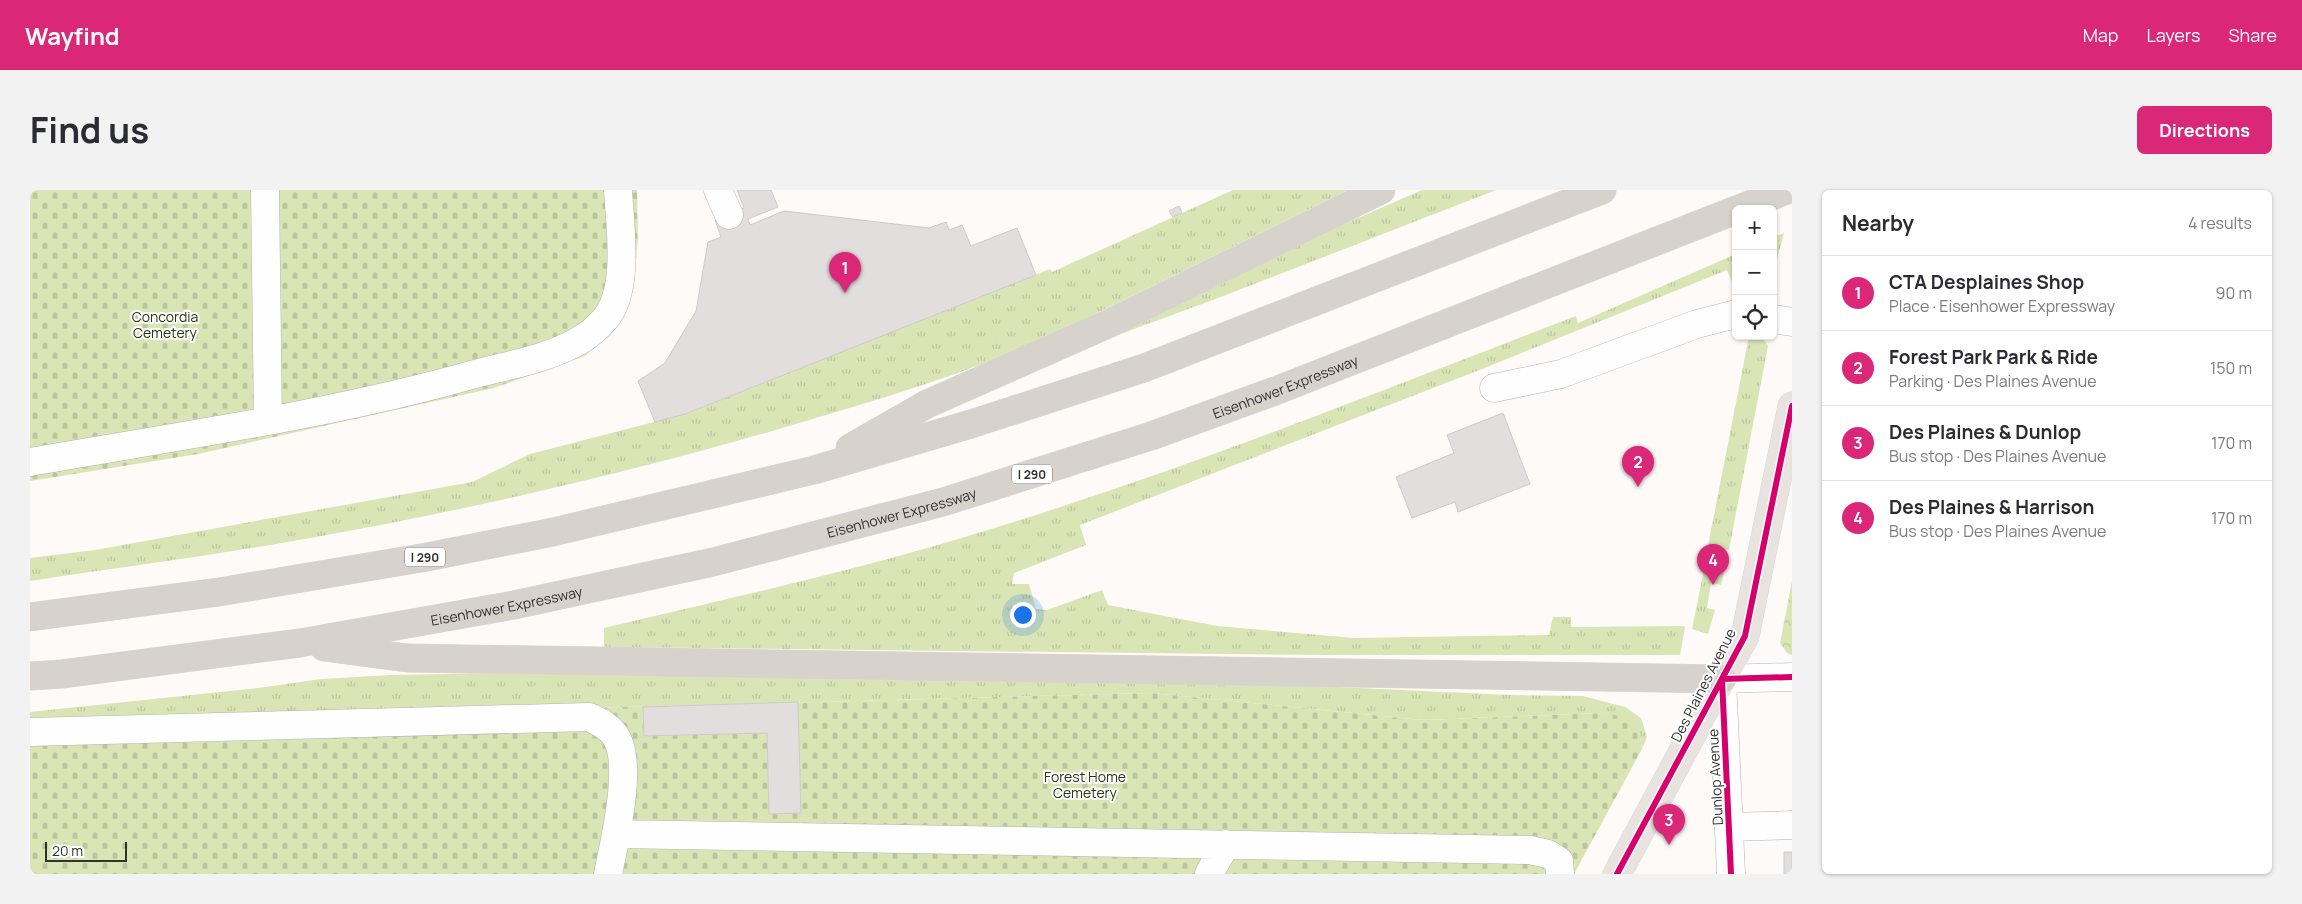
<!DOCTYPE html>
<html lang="en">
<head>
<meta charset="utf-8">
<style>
	:root { --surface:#fff; --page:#f2f2f3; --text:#2b2b33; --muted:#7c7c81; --line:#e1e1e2; --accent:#db2777 }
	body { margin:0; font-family:Manrope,sans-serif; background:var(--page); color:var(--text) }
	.controls { position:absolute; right:15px; top:15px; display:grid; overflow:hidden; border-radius:8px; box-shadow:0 1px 4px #0004 }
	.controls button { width:45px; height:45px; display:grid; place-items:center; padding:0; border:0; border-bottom:1px solid var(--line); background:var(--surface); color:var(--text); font:25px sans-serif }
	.scale { position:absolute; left:15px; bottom:12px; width:82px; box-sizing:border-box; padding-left:5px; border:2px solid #333130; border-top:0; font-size:14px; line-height:18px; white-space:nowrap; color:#333130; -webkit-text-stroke:4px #fff; paint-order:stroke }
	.you { position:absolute; left:992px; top:424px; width:18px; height:18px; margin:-12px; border:4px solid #fff; border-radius:50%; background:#1a73e8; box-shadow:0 0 0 8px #1a73e833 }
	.badge { display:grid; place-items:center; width:32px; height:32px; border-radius:50%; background:var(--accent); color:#fff; font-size:16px; font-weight:700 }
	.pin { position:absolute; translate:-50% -41px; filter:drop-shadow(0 1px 2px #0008) }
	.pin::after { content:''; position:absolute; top:26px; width:18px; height:15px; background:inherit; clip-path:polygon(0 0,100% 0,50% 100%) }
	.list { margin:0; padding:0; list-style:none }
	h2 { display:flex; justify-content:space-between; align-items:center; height:65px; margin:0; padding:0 20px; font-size:21px }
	h2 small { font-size:16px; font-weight:400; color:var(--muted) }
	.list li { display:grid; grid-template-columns:32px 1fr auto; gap:15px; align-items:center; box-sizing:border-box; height:75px; padding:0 20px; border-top:1px solid var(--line) }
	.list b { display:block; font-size:19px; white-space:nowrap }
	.list p { margin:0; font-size:16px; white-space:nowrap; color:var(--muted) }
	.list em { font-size:16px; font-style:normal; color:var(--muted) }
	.icon { flex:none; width:28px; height:28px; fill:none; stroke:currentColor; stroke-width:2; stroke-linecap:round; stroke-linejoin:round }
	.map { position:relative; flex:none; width:1762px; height:684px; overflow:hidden; border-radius:8px }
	header { display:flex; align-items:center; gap:30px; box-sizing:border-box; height:70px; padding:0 25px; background:var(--accent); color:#fff }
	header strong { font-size:24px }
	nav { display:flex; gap:28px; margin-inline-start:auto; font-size:18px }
	.intro { display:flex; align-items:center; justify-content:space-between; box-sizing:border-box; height:120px; padding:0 30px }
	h1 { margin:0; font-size:35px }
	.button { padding:12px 22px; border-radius:8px; background:var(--accent); color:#fff; font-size:18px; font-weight:700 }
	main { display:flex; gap:30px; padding:0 30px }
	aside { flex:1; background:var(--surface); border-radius:8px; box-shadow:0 1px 4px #0004 }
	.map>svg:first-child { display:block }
	.grass { fill:url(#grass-tufts) }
	.cemetery { fill:url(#cemetery-stones) }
	.park { fill:url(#park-crowns) }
	.building { fill:#e1dedd; stroke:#cdcbc9 }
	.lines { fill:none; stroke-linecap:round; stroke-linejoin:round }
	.minor-casing { stroke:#b5b3b2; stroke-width:29 }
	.major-casing { stroke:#d9d8d7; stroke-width:29 }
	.highway-casing { stroke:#d9d8d7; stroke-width:29 }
	.minor { stroke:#fffefe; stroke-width:28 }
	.major { stroke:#e8e3df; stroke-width:28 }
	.highway { stroke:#d8d2cc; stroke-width:28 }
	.cycleway-casing { stroke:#fff; stroke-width:9 }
	.cycleway { stroke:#d6006c; stroke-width:6 }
	.labels { text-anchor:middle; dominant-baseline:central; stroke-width:4; stroke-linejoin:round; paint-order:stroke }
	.shield { fill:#fff; stroke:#706f6e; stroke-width:1 }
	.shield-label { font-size:12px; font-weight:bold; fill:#333130 }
	.park-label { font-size:14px; fill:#2c3511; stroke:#fff }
	.street-label { font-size:14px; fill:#333130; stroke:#fff }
</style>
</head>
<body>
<header>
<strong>Wayfind</strong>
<nav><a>Map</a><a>Layers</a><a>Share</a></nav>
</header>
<div class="intro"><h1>Find us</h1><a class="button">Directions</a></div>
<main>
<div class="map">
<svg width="1762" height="684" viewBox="0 0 1762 684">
	<defs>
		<pattern id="grass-tufts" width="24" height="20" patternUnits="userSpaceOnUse" patternTransform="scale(1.25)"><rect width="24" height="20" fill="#dae5b6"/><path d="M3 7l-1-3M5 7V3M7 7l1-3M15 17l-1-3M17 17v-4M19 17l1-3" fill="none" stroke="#bcc59d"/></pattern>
		<pattern id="cemetery-stones" width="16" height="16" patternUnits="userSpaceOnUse" patternTransform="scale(1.25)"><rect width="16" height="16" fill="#dae5b6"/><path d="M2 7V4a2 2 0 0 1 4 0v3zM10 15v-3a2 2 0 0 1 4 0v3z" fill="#bcc59d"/></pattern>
		<pattern id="park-crowns" width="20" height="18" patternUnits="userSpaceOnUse" patternTransform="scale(1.25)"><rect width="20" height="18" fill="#dae5b6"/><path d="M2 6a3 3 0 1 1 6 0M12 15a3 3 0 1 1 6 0" fill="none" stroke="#bcc59d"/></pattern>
	</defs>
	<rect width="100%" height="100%" fill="#fdfaf8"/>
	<path class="grass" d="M1203,0H1318L1012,150C927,187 838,213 749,239C595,284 438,320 280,348C187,365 93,377 0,391V368L65,360L442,292L500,264L655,224L1020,79L1022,82Z
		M1392,0H1466L1196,105L1088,145L1087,142L1243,65Z
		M1754,43L1747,69L1743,68V47Z
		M1706,64V102L1697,80L1452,179L1050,335L1056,355L984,383L982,394H999L1006,419L1017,420L1072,400L1078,415L1187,436L1324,448L1519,445L1523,427H1541V437L1653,436L1655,437L1650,465H1290L574,457V438C692,410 811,384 928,349C1138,287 1342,204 1546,126L1548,133Z
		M1719,146H1731L1738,156L1699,360L1678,356Z
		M1674,380L1694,383L1691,395L1681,393L1677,418L1685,420L1678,444L1662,439Z
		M475,483L636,484L1286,496L1480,505L1553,506L1595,517L1611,528L1617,547L1612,559L1609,541L1575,523L1392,530L1121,503L0,533V522L228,498L291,489L361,485Z"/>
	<path class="cemetery" d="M0,0H607L608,48L603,101L587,137L555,166L464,198L168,264L0,291Z
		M1121,503L1392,530L1575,523L1603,529L1609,541L1612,559L1544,684H0V533Z"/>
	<path class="park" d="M1762,391V465L1757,463L1750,453Z"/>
	<path class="building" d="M707,0H741L748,17L718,29L720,35L754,21L899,38L916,32L919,40L932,35L941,56L987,38L1006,85L655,224L625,232L608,191L635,173L666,121L678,52L691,47L685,30L714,18Z
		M1149,16L1152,23L1143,27L1139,21Z
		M1473,223L1500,294L1428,322L1425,312L1382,328L1366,287L1424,263L1417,245Z
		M1677,365H1682L1680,381L1675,380Z
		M768,512L771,623L739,624L737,543L614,546L613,517Z
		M1754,662H1762V684H1754Z"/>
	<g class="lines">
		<defs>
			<path id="minor" d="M235,0L238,231
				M688,0L699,25
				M1743,129L1762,132
				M1464,198L1531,184L1667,134L1706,124
				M0,272C148,246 300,225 445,184C480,175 521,168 552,149C560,144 569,136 575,129C600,100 590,36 588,0
				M0,542L559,527C569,532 577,535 584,544C605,570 584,653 578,684
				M1700,637L1762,635
				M586,644L1500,660L1518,664L1529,671L1530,684
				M1179,684L1196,654
				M1701,684L1692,489L1762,487"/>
			<path id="major" d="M1587,684L1715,446L1762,216"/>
			<g id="highway">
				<path d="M1709,19L1757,0"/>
				<path d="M820,258L897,214L1078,134L1351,0"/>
				<path d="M0,427L189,402L397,367L523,342L784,280L941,234L1114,178L1572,0"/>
				<path d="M294,457L377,468L1692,489"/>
				<path id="s1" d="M0,486L32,484L270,453L484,415L683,372L913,312L1121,246L1245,201L1706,20"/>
			</g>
		</defs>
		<use href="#minor" class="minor-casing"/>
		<use href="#major" class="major-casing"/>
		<use href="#highway" class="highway-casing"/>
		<use href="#minor" class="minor"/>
		<use href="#major" class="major"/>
		<use href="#highway" class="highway"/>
		<defs>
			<path id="cycleway" d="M1692,489L1701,684
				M1692,489L1762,487
				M1587,684L1715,446L1762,216"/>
		</defs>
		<use href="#cycleway" class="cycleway-casing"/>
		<use href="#cycleway" class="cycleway"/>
	</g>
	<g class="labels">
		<g class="shield">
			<rect x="982" y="274.5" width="40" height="19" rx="4"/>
			<rect x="375" y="357.5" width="40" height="19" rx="4"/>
		</g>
		<g class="shield-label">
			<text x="1002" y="284">I 290</text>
			<text x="395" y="367">I 290</text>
		</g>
		<g class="park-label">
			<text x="135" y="126">Concordia<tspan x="135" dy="16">Cemetery</tspan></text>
			<text x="1055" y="586">Forest Home<tspan x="1055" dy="16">Cemetery</tspan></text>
		</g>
		<g class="street-label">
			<text stroke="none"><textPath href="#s1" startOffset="1292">Eisenhower Expressway</textPath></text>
			<text stroke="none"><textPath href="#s1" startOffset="888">Eisenhower Expressway</textPath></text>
			<text stroke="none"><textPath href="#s1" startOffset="482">Eisenhower Expressway</textPath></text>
			<text transform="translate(1673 495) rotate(-63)">Des Plaines Avenue</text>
			<text transform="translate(1685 587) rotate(-93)">Dunlop Avenue</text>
		</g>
	</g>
</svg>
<div class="controls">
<button>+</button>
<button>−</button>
<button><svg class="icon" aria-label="locate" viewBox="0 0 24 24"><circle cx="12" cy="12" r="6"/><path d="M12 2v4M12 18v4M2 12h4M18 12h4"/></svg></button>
</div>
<div class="scale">20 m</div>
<div class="you"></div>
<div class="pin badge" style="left:815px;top:103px">1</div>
<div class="pin badge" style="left:1608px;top:297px">2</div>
<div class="pin badge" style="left:1639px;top:655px">3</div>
<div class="pin badge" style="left:1683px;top:395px">4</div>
</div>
<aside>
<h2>Nearby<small>4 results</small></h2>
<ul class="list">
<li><span class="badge">1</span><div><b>CTA Desplaines Shop</b><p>Place · Eisenhower Expressway</p></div><em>90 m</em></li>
<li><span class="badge">2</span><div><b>Forest Park Park &amp; Ride</b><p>Parking · Des Plaines Avenue</p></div><em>150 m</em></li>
<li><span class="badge">3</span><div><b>Des Plaines &amp; Dunlop</b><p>Bus stop · Des Plaines Avenue</p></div><em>170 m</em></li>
<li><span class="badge">4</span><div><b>Des Plaines &amp; Harrison</b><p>Bus stop · Des Plaines Avenue</p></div><em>170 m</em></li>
</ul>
</aside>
</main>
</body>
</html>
